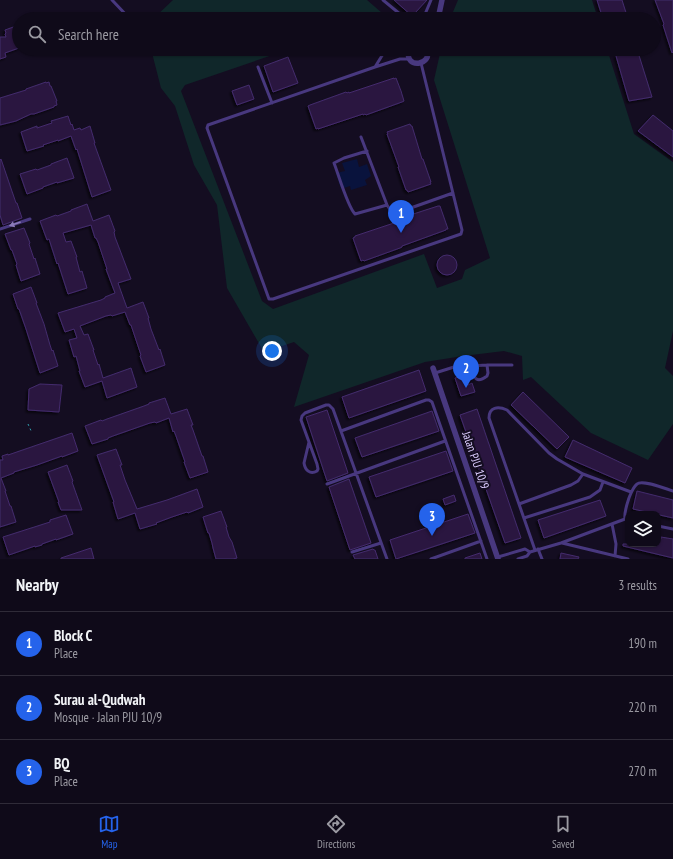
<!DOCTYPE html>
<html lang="en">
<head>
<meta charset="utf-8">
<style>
	:root { --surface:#0f0a19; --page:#181322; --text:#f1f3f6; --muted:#9b9aa2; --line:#2f2b38; --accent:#2563eb }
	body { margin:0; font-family:"PT Sans Narrow",sans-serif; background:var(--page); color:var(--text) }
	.controls { position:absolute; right:12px; bottom:12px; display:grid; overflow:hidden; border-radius:8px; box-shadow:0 1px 3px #0004 }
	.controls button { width:36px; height:36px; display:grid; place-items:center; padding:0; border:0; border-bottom:1px solid var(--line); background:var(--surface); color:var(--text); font:20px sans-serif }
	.you { position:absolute; left:272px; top:351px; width:14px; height:14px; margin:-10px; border:3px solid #fff; border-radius:50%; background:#1a73e8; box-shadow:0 0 0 6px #1a73e833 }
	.badge { display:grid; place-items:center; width:26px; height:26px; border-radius:50%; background:var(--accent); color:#fff; font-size:13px; font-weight:700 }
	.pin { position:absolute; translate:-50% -33px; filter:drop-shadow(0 1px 2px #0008) }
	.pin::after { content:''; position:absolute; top:21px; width:14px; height:12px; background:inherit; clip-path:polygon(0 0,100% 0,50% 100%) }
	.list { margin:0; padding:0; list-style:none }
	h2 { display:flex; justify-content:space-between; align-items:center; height:52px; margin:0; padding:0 16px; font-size:17px }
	h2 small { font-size:13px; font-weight:400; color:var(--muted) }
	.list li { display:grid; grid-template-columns:26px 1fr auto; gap:12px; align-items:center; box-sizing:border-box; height:64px; padding:0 16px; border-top:1px solid var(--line) }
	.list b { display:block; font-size:15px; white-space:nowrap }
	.list p { margin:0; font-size:13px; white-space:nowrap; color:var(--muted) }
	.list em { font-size:13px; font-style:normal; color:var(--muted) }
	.icon { flex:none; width:22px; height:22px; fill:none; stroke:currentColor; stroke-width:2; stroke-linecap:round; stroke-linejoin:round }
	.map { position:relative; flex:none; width:673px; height:559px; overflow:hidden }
	.search { position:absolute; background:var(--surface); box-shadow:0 1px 3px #0004; left:12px; right:12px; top:12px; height:44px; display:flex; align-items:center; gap:10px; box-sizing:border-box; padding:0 14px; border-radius:22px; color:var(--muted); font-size:15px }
	.sheet { height:244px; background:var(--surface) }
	nav { display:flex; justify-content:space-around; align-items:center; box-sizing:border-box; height:56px; border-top:1px solid var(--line); background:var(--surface); font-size:11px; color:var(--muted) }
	nav a { display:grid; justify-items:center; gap:2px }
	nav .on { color:var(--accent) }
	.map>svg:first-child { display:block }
	.green { fill:#10272a }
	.water { fill:#09133d }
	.building { fill:#291941; stroke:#442b6d; filter:url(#shadow) }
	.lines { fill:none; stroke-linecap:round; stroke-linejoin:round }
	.path { stroke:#2fa1b1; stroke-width:1; stroke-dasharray:2 3; stroke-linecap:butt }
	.service { stroke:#48387f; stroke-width:3 }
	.minor { stroke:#48387f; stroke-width:5.5 }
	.oneway { fill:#8b7bb9 }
	.labels { text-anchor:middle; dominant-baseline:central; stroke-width:4; stroke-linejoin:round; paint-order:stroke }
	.street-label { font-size:12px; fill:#dccdff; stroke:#140d21 }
</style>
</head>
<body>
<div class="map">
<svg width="673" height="559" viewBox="0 0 673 559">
	<defs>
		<filter id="shadow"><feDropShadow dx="-2" dy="2" stdDeviation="1" flood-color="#0009"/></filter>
	</defs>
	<rect width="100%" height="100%" fill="#140d21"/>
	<path class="green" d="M173,0H367L389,19H153Z
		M458,0H592L598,19H450Z
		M151,49H290L185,85L181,91L262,301L273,309L424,254L437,288L462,279L465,270L490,258L434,80L441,49H607L634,134L673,162V331L665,368L673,376V424L648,460L591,433L531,377L523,380L522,356L504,351L463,356L425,362L294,407L309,355L294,342L264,352L227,288L217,205L194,165L175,106L161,88Z"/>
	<path class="water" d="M357,159L359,167L367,164L371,176L365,180L367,185L351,190L350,186L341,189L336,173L345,171L342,163Z"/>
	<path class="building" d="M394,0H427L415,13H414L412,16Z
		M597,0H622L628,19H603Z
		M655,0H673V52L672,53L663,25L664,24Z
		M19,25V48L5,53L6,57L0,59V37H6L5,34L6,33L5,30Z
		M637,49L652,97L629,101L616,56Z
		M288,57L298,83L273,92L264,66Z
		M394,78V79L396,78L401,91L404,101L402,102L366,115L365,114L363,115V114L318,129V128L316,129L308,106L310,105L346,92L347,93L349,92V93Z
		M46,82V83L49,82L50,86H51L57,101H56L57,105L54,106V107L34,114H31L16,121L0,125V98L26,90V89Z
		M249,85L254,99L237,105L232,91Z
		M653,115L673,131V157L638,131Z
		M68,116L71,125L72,124L74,130L80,128L81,130L90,126L95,143H94L111,190L92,197L77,149L76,150L71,136L58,141V140L43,145L44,146L27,151L21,132L37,126V128L52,123L51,121Z
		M410,124L411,126H412L422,159H423L431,182H430L431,184L408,192L407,190H406L398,167H399L387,134H388L387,132Z
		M67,158L74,178L57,183V182L43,187V188L27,194L20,174L36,169L37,170L51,165V164Z
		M1,159L16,203H17L22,218L3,225L0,215V160Z
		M87,204L93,221L109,215L115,231L114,232L115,237L131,279L118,283L127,308L143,302L149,318H148L151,329L159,350L160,349L165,365L146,372L140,356L141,355L131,325H130L125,312L112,316L111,315L106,316L80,326L84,335L88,334L94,350H93L98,365L99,364L103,378L131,368L137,387L107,398L102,381L85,387L79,371H80L76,356L74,357L69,340L77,338L74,329L65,332L58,313L101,300L105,298V297L115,293L106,269H107L98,242L96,238H95L91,225L63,233L66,242L71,241L77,257H76L80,272L82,271L87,288L68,294L58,263L57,264L49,239L47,240L40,221L56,215L57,216L71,211V210Z
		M438,206H440L448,229H446V230L402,246V247L400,248L364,261L363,260L361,261L353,238L355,237V236L400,221L399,220L402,219L401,218Z
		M24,228L30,243L29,244L34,259L35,258L40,274L21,281L16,265L17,264L12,250H11L5,234Z
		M437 265a10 10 0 1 1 20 0a10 10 0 1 1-20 0Z
		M31,287L37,303H36L44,324L50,345L52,351L53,350L58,366L40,373L26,329L19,309H18L13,294Z
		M419,370L426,391L349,418L342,397Z
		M465,374L468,385L472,383L475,392L461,396L455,378Z
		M40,384L62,385L59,412L28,410L29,389Z
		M523,392L569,437L557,449L511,405Z
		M165,398L171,414L187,409L193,425H191L193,430L202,456H203L208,472L190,478L184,462H185L176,436L174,431L173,432L169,418L156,423L155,422L150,423L113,436L108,438V439L92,444L85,426L101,420L102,421L107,419L144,406L149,404V403Z
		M477,409L521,538L505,543L460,415Z
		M327,410L348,473L327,481L306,417Z
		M432,411L439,431L362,457L355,438Z
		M72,433L78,451L62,457V456L37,465L14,472V473L1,478L6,491H5L10,506H11L16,522L0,527V460H3L2,456L8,454V455Z
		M573,440L632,468L625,483L565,457Z
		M116,449L122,465H120L125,480L137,509L167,500L197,489L203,507L188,513L187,512L172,517L156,523L157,524L140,529L135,513L118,519L113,502H114L97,455Z
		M446,451L453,471L376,497L369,477Z
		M67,465L73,481L72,482L82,510H61L58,502H59L48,472Z
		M349,479L371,543L350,550L329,487Z
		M637,491L673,500V518L633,509Z
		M454,495L456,501L445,505L443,499Z
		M600,500L606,516L544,538L538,520Z
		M221,511L227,527H226L229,537L232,542L237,558L233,559H216L213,548L212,543L209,533H208L203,517Z
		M468,514L475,533L396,559L390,540Z
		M66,515L73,534L56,540V539L42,544V545L35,547V546L9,555L3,537L50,522V520Z
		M661,537L673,539V558L623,546V544H658V538L661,539Z
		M91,548L94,559H61V558Z
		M373,549L374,550H375L378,559H355L353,555Z
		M480,553L482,559H465V558Z
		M561,553L579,557L578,559H560Z"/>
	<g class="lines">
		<path class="path" d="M114,19L119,15
			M28,424L32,433"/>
		<path class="service" d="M112,0L130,19
			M383,0L406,19
			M423,19L431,0
			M409,59H400L375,67L208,125L207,128L269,299H273L461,234L462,230L421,63
			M258,67L272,103
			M375,67L383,54L387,49
			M361,137L387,205L389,208L391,210L395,211H399L405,210L453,193
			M367,151L344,158L334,163C338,173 348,208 355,214L387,205
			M0,229L30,219
			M470,366C474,376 475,385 487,376L488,373L487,365
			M435,373L454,367L487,365H512
			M341,431L426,400H429L432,402L487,559
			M309,442L304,463C305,470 310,475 317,471L318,469L317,464L301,420L302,416L305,413L326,405H329L333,409L387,559
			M327,484L445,441
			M519,504L571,485L578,481L583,474
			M524,518L590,497L600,490L603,482
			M625,519C624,512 627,504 629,498C631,493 633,487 637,484C642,479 666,489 673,491
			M612,524L616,544L615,556
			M658,526L673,529
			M562,543L628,559
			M538,549L542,559
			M535,550L489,418C489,407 498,406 507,410L549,453L557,459L583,474L631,492
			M352,552L381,543
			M498,557L525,549L530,552
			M431,559L481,541
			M518,559L527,556L530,552L561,543L625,519L628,520"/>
		<path class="minor" d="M438,19L442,0
			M409,49C403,71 435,65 426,49
			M433,368L498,559"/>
	</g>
	<defs><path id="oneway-solid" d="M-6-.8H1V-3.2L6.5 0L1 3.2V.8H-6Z"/></defs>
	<use class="oneway" href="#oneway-solid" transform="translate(15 224) rotate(161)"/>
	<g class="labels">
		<g class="street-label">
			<text transform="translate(476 460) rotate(71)">Jalan PJU 10/9</text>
		</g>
	</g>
</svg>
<div class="controls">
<button><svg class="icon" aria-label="layers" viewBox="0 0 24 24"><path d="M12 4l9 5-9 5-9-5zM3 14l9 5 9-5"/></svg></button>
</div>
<div class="you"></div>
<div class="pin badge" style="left:401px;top:233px">1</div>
<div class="pin badge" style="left:466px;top:388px">2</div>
<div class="pin badge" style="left:432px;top:536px">3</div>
<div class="search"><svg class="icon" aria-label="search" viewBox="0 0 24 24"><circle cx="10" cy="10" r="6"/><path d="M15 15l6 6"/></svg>Search here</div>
</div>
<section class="sheet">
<h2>Nearby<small>3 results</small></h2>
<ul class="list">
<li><span class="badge">1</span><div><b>Block C</b><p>Place</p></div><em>190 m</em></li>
<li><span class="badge">2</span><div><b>Surau al-Qudwah</b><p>Mosque · Jalan PJU 10/9</p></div><em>220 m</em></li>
<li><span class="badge">3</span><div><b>BQ</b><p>Place</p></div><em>270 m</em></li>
</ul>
</section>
<nav>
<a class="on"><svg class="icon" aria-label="map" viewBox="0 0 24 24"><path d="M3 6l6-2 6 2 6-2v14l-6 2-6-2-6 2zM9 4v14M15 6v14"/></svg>Map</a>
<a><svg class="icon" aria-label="directions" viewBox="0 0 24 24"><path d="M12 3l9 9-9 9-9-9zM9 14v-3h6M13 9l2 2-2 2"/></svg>Directions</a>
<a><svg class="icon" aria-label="saved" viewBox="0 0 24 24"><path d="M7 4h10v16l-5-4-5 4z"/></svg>Saved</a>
</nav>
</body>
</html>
